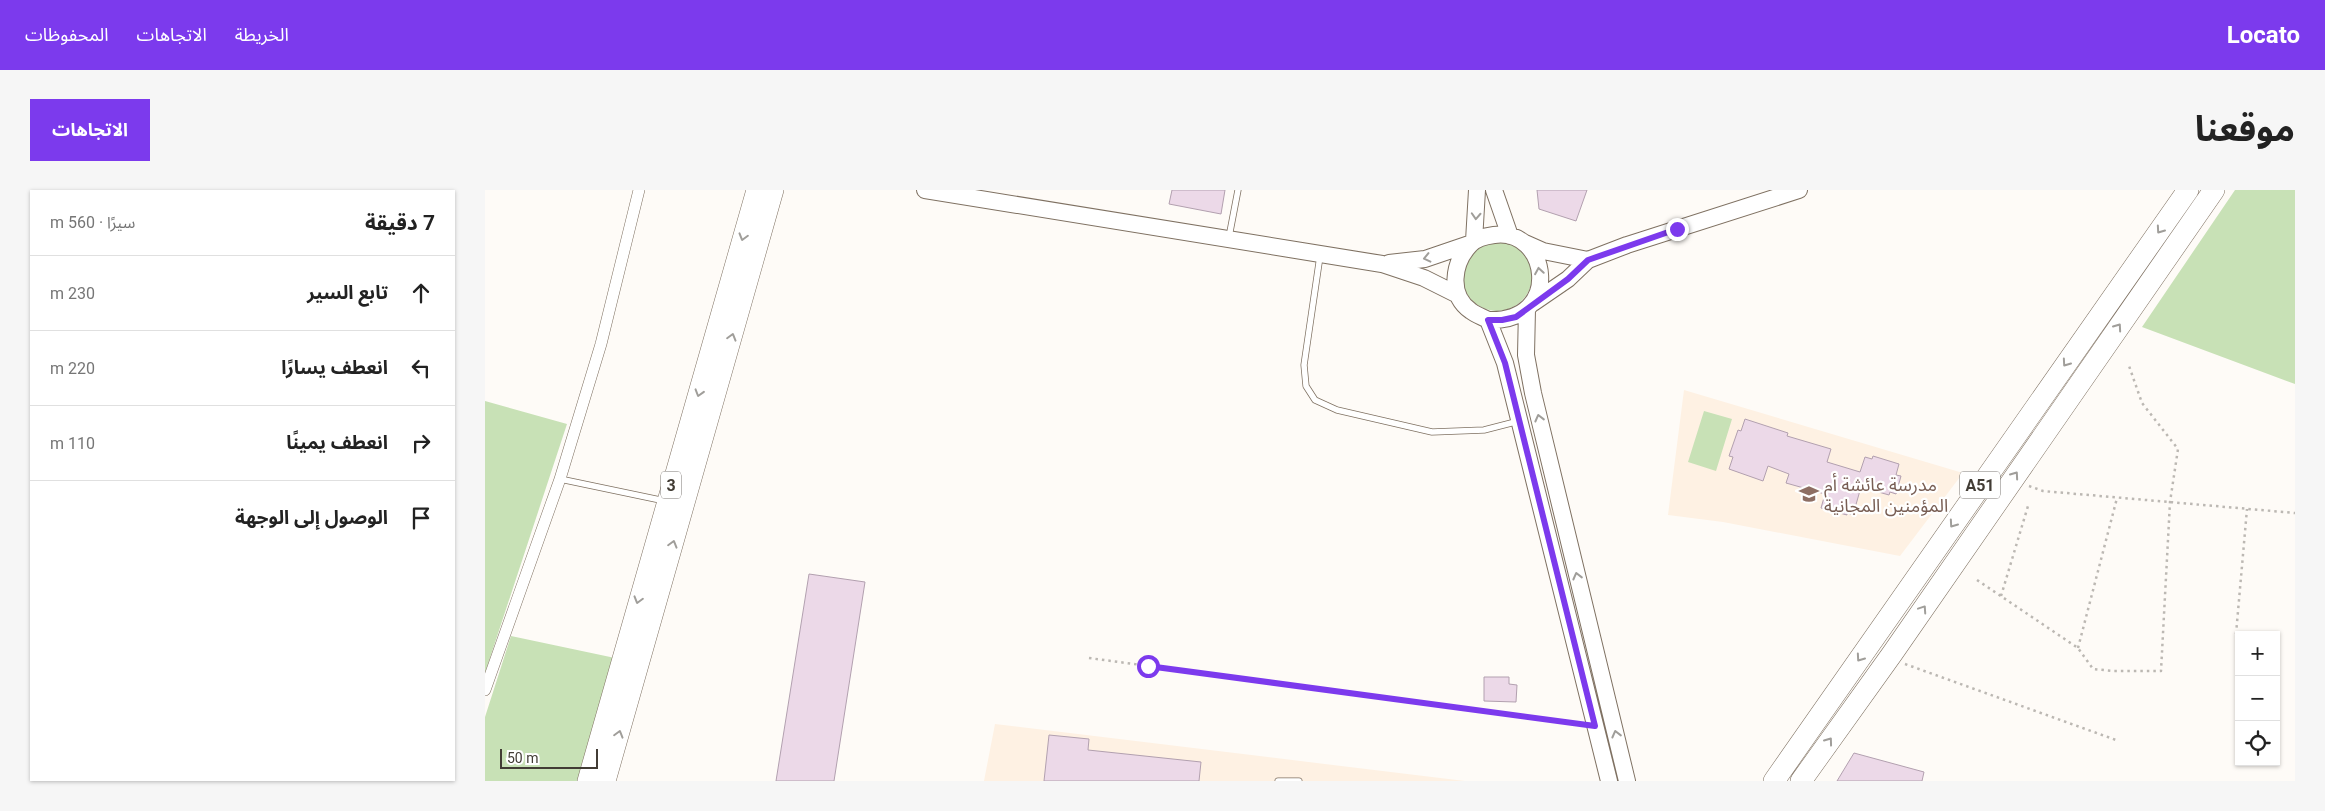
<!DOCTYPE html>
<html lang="ar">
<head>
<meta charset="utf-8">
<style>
	:root { --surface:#fff; --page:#f6f6f6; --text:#222; --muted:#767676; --line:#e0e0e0; --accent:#7c3aed }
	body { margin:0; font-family:Roboto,"Noto Sans Arabic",sans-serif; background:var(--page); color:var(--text); direction:rtl }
	.controls { position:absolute; right:15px; bottom:15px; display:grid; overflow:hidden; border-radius:0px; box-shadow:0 1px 4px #0004 }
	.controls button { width:45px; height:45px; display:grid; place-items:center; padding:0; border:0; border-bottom:1px solid var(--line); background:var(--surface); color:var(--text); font:25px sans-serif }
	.scale { position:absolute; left:15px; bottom:12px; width:98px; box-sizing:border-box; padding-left:5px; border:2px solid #423c35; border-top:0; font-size:14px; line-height:18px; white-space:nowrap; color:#423c35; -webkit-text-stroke:4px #fff; paint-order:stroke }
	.stop { position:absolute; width:15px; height:15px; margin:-11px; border:4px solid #7c3aed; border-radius:50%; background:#fff }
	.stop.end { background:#7c3aed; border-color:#fff; box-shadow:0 1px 5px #0008 }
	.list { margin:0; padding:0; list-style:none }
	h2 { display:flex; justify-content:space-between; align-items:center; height:65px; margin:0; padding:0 20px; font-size:21px }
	h2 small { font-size:16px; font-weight:400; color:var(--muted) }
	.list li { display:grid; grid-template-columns:32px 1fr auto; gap:15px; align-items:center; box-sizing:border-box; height:75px; padding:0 20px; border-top:1px solid var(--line) }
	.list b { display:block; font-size:19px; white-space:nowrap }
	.list em { font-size:16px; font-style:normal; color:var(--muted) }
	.icon { flex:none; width:28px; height:28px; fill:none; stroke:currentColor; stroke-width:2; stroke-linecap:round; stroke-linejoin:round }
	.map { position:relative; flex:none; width:1810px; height:591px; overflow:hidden; direction:ltr; border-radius:0px }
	header { display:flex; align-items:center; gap:30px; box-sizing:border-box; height:70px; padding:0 25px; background:var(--accent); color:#fff }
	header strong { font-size:24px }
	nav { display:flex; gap:28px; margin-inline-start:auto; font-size:18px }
	.intro { display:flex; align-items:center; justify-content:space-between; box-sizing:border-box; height:120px; padding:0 30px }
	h1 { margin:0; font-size:35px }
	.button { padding:12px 22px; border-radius:0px; background:var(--accent); color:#fff; font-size:18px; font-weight:700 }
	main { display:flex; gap:30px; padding:0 30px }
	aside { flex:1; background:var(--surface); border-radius:0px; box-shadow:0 1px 4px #0004 }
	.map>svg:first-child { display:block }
	.built { fill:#fef1e3 }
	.green { fill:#c8e1b6 }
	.building { fill:#ecd9e8; stroke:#b2a0af }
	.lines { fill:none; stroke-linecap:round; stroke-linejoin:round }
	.lane-casing { stroke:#7f7162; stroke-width:7 }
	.street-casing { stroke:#7f7162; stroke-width:12 }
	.secondary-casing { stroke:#7f7162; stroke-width:18 }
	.primary-casing { stroke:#7f7162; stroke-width:20 }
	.highway-casing { stroke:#7f7162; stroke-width:22 }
	.path { stroke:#bcb8b3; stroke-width:2.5; stroke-dasharray:2.5 4; stroke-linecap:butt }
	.lane { stroke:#fff; stroke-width:5.5 }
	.street { stroke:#fff; stroke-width:11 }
	.secondary { stroke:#fff; stroke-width:16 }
	.primary { stroke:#fff; stroke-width:19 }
	.highway { stroke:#fff; stroke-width:21 }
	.oneway { stroke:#a09e9a }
	.route { stroke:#7c3aed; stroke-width:6 }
	.labels { text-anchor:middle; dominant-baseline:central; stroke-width:4.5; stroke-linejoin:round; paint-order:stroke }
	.shield { fill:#fff; stroke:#7b7672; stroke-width:1 }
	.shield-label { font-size:16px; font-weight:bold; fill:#423c35 }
	.education-label { font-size:18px; fill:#785e54; stroke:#fff; text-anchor:start }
</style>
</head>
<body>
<header>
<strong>Locato</strong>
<nav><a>الخريطة</a><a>الاتجاهات</a><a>المحفوظات</a></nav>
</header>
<div class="intro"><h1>موقعنا</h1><a class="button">الاتجاهات</a></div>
<main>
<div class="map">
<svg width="1810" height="591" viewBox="0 0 1810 591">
	<rect width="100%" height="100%" fill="#fefbf7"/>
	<path class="built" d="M1199,200L1478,283L1415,366L1238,332L1183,325Z
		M510,534L980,591H499Z"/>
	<path class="green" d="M1750,0H1810V194L1657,137Z
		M977 86a35 35 0 1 1 70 0a35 35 0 1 1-70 0Z
		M0,211L82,234L0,483Z
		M1219,221L1247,229L1231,281L1203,272Z
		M26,446L130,468L93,591H0V527Z"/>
	<path class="building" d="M687,0H740L736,24L684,14Z
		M1052,0H1102L1091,31L1054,19Z
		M1260,229L1303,243L1302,246L1346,259L1342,272L1375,282L1380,267L1387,269L1388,266L1414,274L1411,285L1416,286L1411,304L1405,302L1404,305L1376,297L1368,325L1362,323V325L1336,318L1340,304L1301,293L1304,284L1283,276L1278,291L1244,279L1248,267L1244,266L1253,240L1256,241Z
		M324,384L380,392L349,591H291Z
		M999,487H1024V494L1032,495L1031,512L999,511Z
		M564,545L604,549L603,560L716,572L714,591H559Z
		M1369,563L1439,582L1437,591H1352Z"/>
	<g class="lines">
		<defs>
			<path id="lane" d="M744,47L753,0
				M835,66L819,175L821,196L830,210L852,220L947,242L999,240L1034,231
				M75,289L180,311
				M793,591H814"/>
			<path id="street" d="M0,500L75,289L116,154L154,0"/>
			<path id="secondary" d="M440,0L897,74L939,88L973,105
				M1009,0L1025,46
				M989,51L992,0
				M1040,53L1058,61L1103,70
				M904,73L940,69L984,54
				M1048,113L1083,89L1103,70L1142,55L1314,0
				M1042,119L1041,165L1048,203L1142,591
				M1003,130C1079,133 1064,37 1009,45C1001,46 991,48 985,55C968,73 963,105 986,121C991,125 998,127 1003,130L1020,173L1124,591"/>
			<path id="primary" d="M102,591L271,0
				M121,591L289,0"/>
			<path id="highway" d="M1289,591L1703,0
				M1316,591L1407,464L1729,0"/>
		</defs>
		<use href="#lane" class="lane-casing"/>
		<use href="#street" class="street-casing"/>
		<use href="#secondary" class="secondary-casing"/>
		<use href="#primary" class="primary-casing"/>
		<use href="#highway" class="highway-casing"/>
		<path class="path" d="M1544,296L1558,301L1810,323
			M1492,390L1593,458L1608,479L1628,481H1676L1685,312L1693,259L1657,213L1643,173
			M1516,406L1543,316
			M1751,444L1762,319
			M1593,458L1632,308
			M604,468L1096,534
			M1420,474L1631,550"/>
		<use href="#lane" class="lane"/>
		<use href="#street" class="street"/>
		<use href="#secondary" class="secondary"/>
		<use href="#primary" class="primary"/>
		<use href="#highway" class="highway"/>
	</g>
	<defs><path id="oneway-chevron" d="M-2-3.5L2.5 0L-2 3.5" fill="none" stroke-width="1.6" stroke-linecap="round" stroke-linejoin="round" transform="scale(1.25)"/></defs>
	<g class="oneway">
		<use href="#oneway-chevron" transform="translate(991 26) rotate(93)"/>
		<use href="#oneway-chevron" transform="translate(1675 40) rotate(125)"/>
		<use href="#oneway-chevron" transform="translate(258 47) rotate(106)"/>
		<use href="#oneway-chevron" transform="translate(942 68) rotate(167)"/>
		<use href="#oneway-chevron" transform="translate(1054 81) rotate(-99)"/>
		<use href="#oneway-chevron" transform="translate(1633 137) rotate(-55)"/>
		<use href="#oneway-chevron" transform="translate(247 147) rotate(-74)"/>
		<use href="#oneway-chevron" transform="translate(1581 173) rotate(125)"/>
		<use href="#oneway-chevron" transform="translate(214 203) rotate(107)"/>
		<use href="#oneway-chevron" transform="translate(1054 228) rotate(-104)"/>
		<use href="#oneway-chevron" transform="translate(1530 285) rotate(-55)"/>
		<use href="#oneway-chevron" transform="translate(1468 334) rotate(125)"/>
		<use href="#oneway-chevron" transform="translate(188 354) rotate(-74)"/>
		<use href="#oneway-chevron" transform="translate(1092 386) rotate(-104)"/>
		<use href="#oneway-chevron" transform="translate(153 410) rotate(106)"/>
		<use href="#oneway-chevron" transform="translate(1438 419) rotate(-56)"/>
		<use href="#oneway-chevron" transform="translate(1375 468) rotate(125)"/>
		<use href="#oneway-chevron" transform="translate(134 544) rotate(-74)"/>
		<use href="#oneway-chevron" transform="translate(1131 544) rotate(-104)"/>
		<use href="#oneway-chevron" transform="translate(1344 551) rotate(-54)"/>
	</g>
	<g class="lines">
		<path class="route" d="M663,476L1110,536L1020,173L1003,130H1017L1031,127L1083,89L1103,70L1192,39"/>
	</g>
	<defs>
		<symbol id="school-bare" viewBox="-9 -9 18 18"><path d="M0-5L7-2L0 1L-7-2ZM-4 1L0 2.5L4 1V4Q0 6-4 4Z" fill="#8d6e63" stroke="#fff" stroke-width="2.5" paint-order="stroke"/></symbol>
	</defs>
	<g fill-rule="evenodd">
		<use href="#school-bare" x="1310" y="290" width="28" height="28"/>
	</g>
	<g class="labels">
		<g class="shield">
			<rect x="176" y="281.5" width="20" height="27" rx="4"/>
			<rect x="1475" y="281.5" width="40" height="27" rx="4"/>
		</g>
		<g class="shield-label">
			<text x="186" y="295">3</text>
			<text x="1495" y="295">A51</text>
		</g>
		<g class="education-label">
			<text x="1339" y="294">مدرسة عائشة أم<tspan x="1339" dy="21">المؤمنين المجانية</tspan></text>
		</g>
	</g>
</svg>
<div class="controls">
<button>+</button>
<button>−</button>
<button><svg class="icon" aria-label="locate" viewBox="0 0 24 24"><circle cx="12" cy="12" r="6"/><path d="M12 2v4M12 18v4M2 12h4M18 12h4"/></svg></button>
</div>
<div class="scale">50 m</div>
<div class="stop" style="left:663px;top:476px"></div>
<div class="stop end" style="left:1192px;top:39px"></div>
</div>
<aside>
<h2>7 دقيقة<small>سيرًا · 560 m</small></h2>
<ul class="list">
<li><svg class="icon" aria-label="ahead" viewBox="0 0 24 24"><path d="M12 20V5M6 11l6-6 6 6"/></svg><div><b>تابع السير</b></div><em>230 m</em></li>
<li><svg class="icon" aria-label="left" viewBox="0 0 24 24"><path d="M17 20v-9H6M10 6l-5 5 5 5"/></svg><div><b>انعطف يسارًا</b></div><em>220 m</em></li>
<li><svg class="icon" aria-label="right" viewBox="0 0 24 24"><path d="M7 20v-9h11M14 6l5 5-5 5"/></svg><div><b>انعطف يمينًا</b></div><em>110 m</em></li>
<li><svg class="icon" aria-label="arrive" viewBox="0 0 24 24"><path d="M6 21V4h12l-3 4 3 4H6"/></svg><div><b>الوصول إلى الوجهة</b></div></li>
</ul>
</aside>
</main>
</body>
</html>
